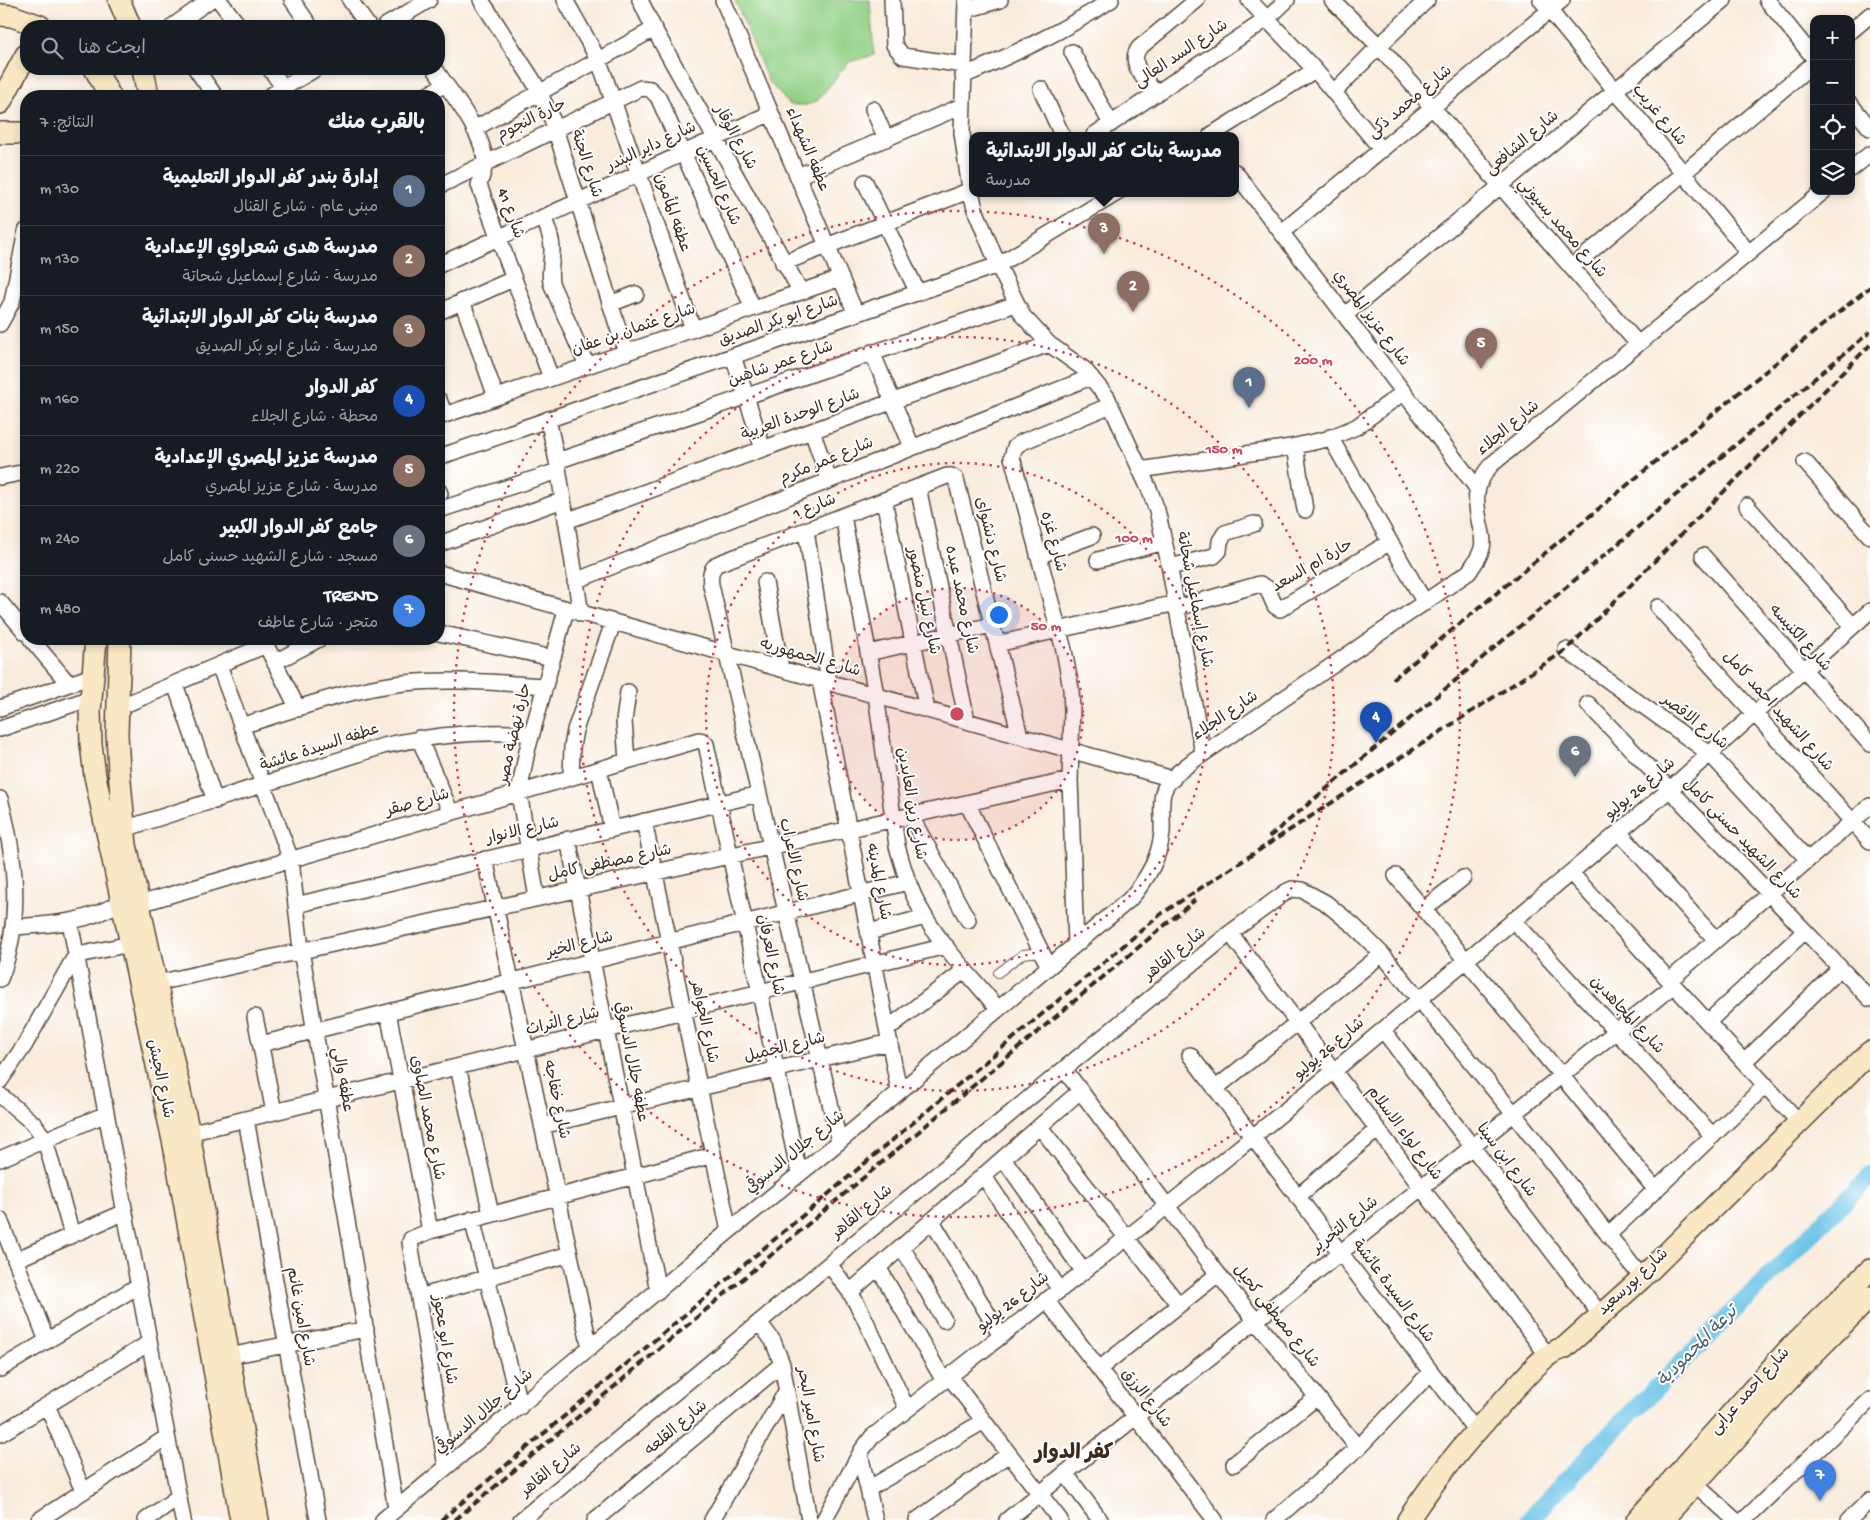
<!DOCTYPE html>
<html lang="ar">
<head>
<meta charset="utf-8">
<style>
	:root { --surface:#171b24; --page:#20242c; --text:#f1f3f6; --muted:#9ea1a6; --line:#363941; --accent:#0b8043 }
	body { margin:0; font-family:"Gochi Hand","Playpen Sans Arabic",sans-serif; background:var(--page); color:var(--text); direction:rtl }
	.controls { position:absolute; right:15px; top:15px; display:grid; overflow:hidden; border-radius:10px; box-shadow:0 2px 8px #0003 }
	.controls button { width:45px; height:45px; display:grid; place-items:center; padding:0; border:0; border-bottom:1px solid var(--line); background:var(--surface); color:var(--text); font:25px sans-serif }
	.you { position:absolute; left:998px; top:614px; width:18px; height:18px; margin:-12px; border:4px solid #fff; border-radius:50%; background:#1a73e8; box-shadow:0 0 0 8px #1a73e833 }
	.badge { display:grid; place-items:center; width:32px; height:32px; border-radius:50%; background:var(--accent); color:#fff; font-size:16px; font-weight:700 }
	.pin { position:absolute; translate:-50% -41px; filter:drop-shadow(0 1px 2px #0008) }
	.pin::after { content:''; position:absolute; top:26px; width:18px; height:15px; background:inherit; clip-path:polygon(0 0,100% 0,50% 100%) }
	.popup { position:absolute; left:969px; top:132px; width:270px; height:65px; box-sizing:border-box; display:grid; place-content:center; border-radius:10px; background:var(--surface); filter:drop-shadow(0 1px 4px #0005); font-size:16px; white-space:nowrap; color:var(--muted) }
	.popup b { font-size:19px; color:var(--text) }
	.popup::after { content:''; position:absolute; left:50%; top:100%; margin-left:-10px; border:10px solid transparent; border-top-color:var(--surface) }
	.list { margin:0; padding:0; list-style:none }
	h2 { display:flex; justify-content:space-between; align-items:center; height:65px; margin:0; padding:0 20px; font-size:21px }
	h2 small { font-size:16px; font-weight:400; color:var(--muted) }
	.list li { display:grid; grid-template-columns:32px 1fr auto; gap:15px; align-items:center; box-sizing:border-box; height:70px; padding:0 20px; border-top:1px solid var(--line) }
	.list b { display:block; font-size:19px; white-space:nowrap }
	.list p { margin:0; font-size:16px; white-space:nowrap; color:var(--muted) }
	.list em { font-size:16px; font-style:normal; color:var(--muted) }
	.icon { flex:none; width:28px; height:28px; fill:none; stroke:currentColor; stroke-width:2; stroke-linecap:round; stroke-linejoin:round }
	.map { position:relative; flex:none; width:1870px; height:1520px; overflow:hidden; direction:ltr }
	.search { position:absolute; background:var(--surface); box-shadow:0 2px 8px #0003; left:20px; top:20px; width:425px; height:55px; display:flex; align-items:center; gap:12px; box-sizing:border-box; padding:0 18px; border-radius:20px; color:var(--muted); font-size:19px }
	.panel { position:absolute; background:var(--surface); box-shadow:0 2px 8px #0003; left:20px; top:90px; width:425px; height:555px; border-radius:20px; direction:rtl }
	.map>svg:first-child { display:block }
	.green { fill:#93d187; stroke:#677e52 }
	.lines { fill:none; stroke-linecap:round; stroke-linejoin:round }
	.canal { stroke:#69c3e7; stroke-width:18 }
	.lane-casing { stroke:#58473a; stroke-width:10 }
	.street-casing { stroke:#58473a; stroke-width:18 }
	.secondary-casing { stroke:#58473a; stroke-width:24 }
	.lane { stroke:#fff; stroke-width:8 }
	.street { stroke:#fff; stroke-width:15 }
	.secondary { stroke:#fae7c3; stroke-width:21 }
	.rail { stroke:#3b2a1e; stroke-width:4; stroke-dasharray:8 4; stroke-linecap:butt }
	.ring { fill:none; stroke:#d1495b; stroke-width:2.5; stroke-dasharray:2.5 5 }
	.labels { text-anchor:middle; dominant-baseline:central; stroke-width:4; stroke-linejoin:round; paint-order:stroke }
	.street-label { font-size:16px; fill:#3b2a1e; stroke:#fff }
	.water-label { font-size:18px; font-style:italic; fill:#4b6064; stroke:#fff }
	.district-label { font-size:21px; font-weight:bold; fill:#3b2a1e; stroke:#fff }
	.centre { fill:#d1495b; stroke:#fff; stroke-width:2.5 }
	.ring-label { font-size:15px; text-anchor:middle; font-weight:bold; fill:#d1495b; stroke:#fff; stroke-width:4; stroke-linejoin:round; paint-order:stroke }
</style>
</head>
<body>
<div class="map">
<svg width="1870" height="1520" viewBox="0 0 1870 1520">
	<rect width="100%" height="100%" fill="#fff"/>
	<filter id="ink" filterUnits="userSpaceOnUse"><feTurbulence type="fractalNoise" baseFrequency=".02" numOctaves="2"/><feDisplacementMap in="SourceGraphic" scale="10" xChannelSelector="R" yChannelSelector="G"/><feConvolveMatrix kernelMatrix="1 2 1 2 8 2 1 2 1" color-interpolation-filters="sRGB"/></filter>
	<filter id="wash" filterUnits="userSpaceOnUse"><feTurbulence type="fractalNoise" baseFrequency=".0096" numOctaves="4" result="noise"/><feDisplacementMap in="SourceGraphic" scale="20" xChannelSelector="R" yChannelSelector="G"/><feGaussianBlur stdDeviation="1.12" result="paint"/><feColorMatrix in="noise" values="0 0 0 0 0 0 0 0 0 0 0 0 0 0 0 0 0 1.4 0 .05"/><feComposite in="paint" operator="in"/></filter>
	<g filter="url(#wash)">
		<rect width="100%" height="100%" fill="#f9ecdc"/>
		<path class="green" d="M735,0H870L874,55L849,62L817,101L806,105H790L768,81Z"/>
		<g class="lines">
			<path class="canal" d="M1529,1520L1613,1431L1870,1176"/>
		</g>
	</g>
	<g filter="url(#ink)">
		<g class="lines">
			<defs>
				<path id="lane" d="M998,973L1023,954L1041,952"/>
				<path id="street" d="M219,0L239,26
					M292,0L310,26
					M350,0L368,26
					M481,0L534,82L552,119L626,353
					M565,0L592,48L603,72L693,329
					M640,0L654,29L801,292
					M723,0L856,314
					M892,0L894,45L903,56L964,65
					M966,0L962,133L969,182L975,209L998,265L1023,316L1049,344L1084,369L1107,397L1150,491L1157,510L1168,559L1203,754
					M1249,0L1315,70L1382,150
					M1332,0L1379,46L1638,344
					M1541,0L1749,253
					M1767,0L1814,58
					M966,10L1000,0
					M173,26L210,0
					M385,26L429,0
					M1851,31L1870,15
					M1072,52L1111,124
					M196,69L215,96
					M270,69L284,88
					M435,69C451,93 484,133 485,162C485,170 481,177 479,185L551,378
					M963,76C1014,54 1064,31 1111,0
					M1041,89L1062,135
					M1334,92L1379,46L1427,0
					M1156,94C1147,81 1127,64 1139,48L1197,0
					M270,96L315,69
					M426,96L445,84
					M1851,105L1870,128
					M873,109L886,139
					M474,129L654,29
					M1094,135L1267,19L1287,0
					M1211,135L1315,70
					M1851,169L1870,154
					M1235,172L1477,488
					M798,176L962,106
					M865,182L918,293
					M439,186L641,88L650,89L658,97L753,308
					M543,217C548,228 552,238 552,249C552,261 549,271 551,283L587,366
					M1282,232L1562,0
					M783,263L971,190
					M439,265L771,113
					M1572,267L1814,63
					M462,301L496,397
					M610,304L636,294
					M439,312L513,279
					M1345,315L1724,0
					M0,324L12,302L26,231
					M872,352L912,447
					M733,356L763,449
					M439,400L445,415
					M439,417L841,278
					M548,419L557,461L581,614
					M812,431L829,480
					M1330,437L1425,603
					M1295,446L1305,510
					M439,457L998,265L1117,193
					M557,461L1016,304
					M1805,462L1870,536
					M1140,470L1291,447L1327,439L1356,427L1404,392
					M0,477L26,472
					M918,487L967,721
					M439,491L440,494
					M884,500L927,710
					M1747,506L1853,626
					M439,510L558,471
					M843,516L876,695L897,846C903,867 909,888 920,908C940,945 971,976 998,1009
					M566,521L1049,344
					M806,530L829,683
					M439,544L563,500
					M1038,556L1092,536
					M1703,556L1870,744
					M1098,560L1164,542
					M1170,567L1214,556L1219,551L1220,541L1225,533L1254,524
					M439,573L1173,779
					M575,581L1091,377
					M765,582L781,669
					M0,602L26,633
					M1658,607L1870,841
					M1177,608L1260,584L1267,588L1275,606L1280,609L1390,542
					M439,633L552,658
					M31,639L68,683
					M263,639L298,709
					M997,644L1176,603
					M1566,650L1710,754L1808,860
					M868,653L992,625
					M275,662L319,639
					M219,665L291,860L301,950L396,1509
					M820,680L899,1091
					M175,684L215,801
					M1588,704L1870,999
					M0,708L92,676
					M117,708L266,645
					M241,726C294,710 349,689 404,683C451,678 498,683 545,686
					M0,729L91,698
					M419,738L451,813
					M627,761L624,721L628,692
					M599,769L612,829
					M571,777L572,747L575,730L613,623
					M0,799C16,858 23,921 0,979
					M967,803L1049,967
					M910,815L968,920
					M644,821L729,1231
					M124,829L383,746C433,735 480,730 532,734
					M1619,832L1716,940
					M568,839L658,1291
					M485,859L590,1348
					M1571,873L1799,1122
					M1396,876L1656,1190
					M537,898L519,793L527,751L566,610
					M139,904L699,740L703,741L706,744L799,1173
					M296,905L759,794
					M1424,909L1463,878
					M1513,920L1713,1136
					M70,922L183,1520
					M14,927C54,924 86,923 121,902
					M869,932L925,917
					M1230,933L1548,1356
					M1076,944L1070,780L1072,710L1071,689L1064,650L1012,457L1015,447L1022,442L1111,405
					M1670,980L1870,806
					M157,983L1070,780
					M388,1012L430,1231
					M255,1017L274,1112
					M1708,1022L1805,931
					M887,1029L965,970
					M1383,1030L1600,1314
					M261,1044L908,882
					M1190,1055L1476,1431
					M1744,1062L1840,968
					M458,1067L491,1214
					M1064,1069L1218,1274L1358,1448
					M0,1081L24,1046L73,960L83,954L130,944
					M1215,1089L1382,954
					M0,1095L35,1125L45,1140L72,1235
					M246,1119L318,1520
					M542,1126L890,1042
					M1040,1127L1179,1305
					M189,1133L946,946
					M839,1142L711,585C710,576 710,570 717,564L947,476H951L956,479L1020,736
					M1003,1158L1083,1271
					M0,1159L106,1114
					M983,1175L1060,1290
					M1297,1197L1378,1129
					M472,1219L520,1407
					M0,1220L47,1341
					M932,1221L1001,1336
					M1608,1235L1766,1085
					M902,1247L944,1320
					M15,1260L125,1212
					M829,1264L850,1292L863,1315L907,1409
					M878,1267L944,1381
					M850,1292L1080,1091
					M419,1297L570,1254
					M1046,1300L1215,1520
					M759,1322L773,1341L782,1364L809,1520
					M229,1356L366,1329
					M0,1369L138,1286
					M1099,1369L1218,1274
					M949,1376L1060,1520
					M47,1405L83,1491
					M0,1434L149,1343
					M860,1454L875,1520
					M1234,1464L1317,1397
					M446,1467L410,1242L411,1239L430,1231L713,1155
					M1065,1473L1100,1520
					M1694,1483L1735,1520
					M868,1489L984,1421
					M39,1520L167,1437
					M146,1520L178,1497
					M383,1520L729,1231L839,1142L1129,900C1146,881 1160,859 1162,832C1163,820 1160,806 1163,793C1167,779 1183,769 1194,760L1469,572C1473,565 1480,557 1482,548C1484,540 1482,533 1480,525C1475,500 1473,486 1491,465L1824,191
					M521,1520L1064,1069L1230,933L1286,892L1292,889L1302,890L1326,903L1354,926L1382,954L1514,1114L1642,1278
					M595,1520L782,1364
					M712,1520L787,1390
					M824,1520L862,1450L872,1437L1166,1207L1334,1071L1669,790L1870,611
					M917,1520L1009,1454
					M1007,1520L1674,985
					M1274,1520L1358,1448L1431,1372
					M1744,1520L1870,1400
					M1849,1520L1870,1500"/>
				<path id="secondary" d="M119,0L130,26
					M0,15L12,16L40,26
					M95,69L110,96
					M143,69L148,96
					M0,103L26,55
					M0,133H26
					M96,639L90,711L91,744L95,776L174,1145L241,1520
					M120,639L117,734L119,771L126,845L189,1133L258,1520
					M1408,1520C1439,1472 1478,1428 1517,1386C1530,1373 1545,1352 1564,1348L1642,1278L1870,1052
					M1637,1520L1788,1350L1870,1270
					M1662,1520L1802,1365L1870,1297"/>
			</defs>
			<use href="#lane" class="lane-casing"/>
			<use href="#street" class="street-casing"/>
			<use href="#secondary" class="secondary-casing"/>
			<use href="#lane" class="lane"/>
			<use href="#street" class="street"/>
			<use href="#secondary" class="secondary"/>
			<path class="rail" d="M1393,679L1736,395L1870,287
				M1269,837L1870,332
				M441,1520L1161,914L1566,650L1870,345
				M455,1520L1195,900"/>
		</g>
	</g>
	<circle cx="957" cy="714" r="126" fill="#d1495b" fill-opacity=".12"/>
	<g class="ring">
		<circle cx="957" cy="714" r="126"/>
		<circle cx="957" cy="714" r="251"/>
		<circle cx="957" cy="714" r="377"/>
		<circle cx="957" cy="714" r="503"/>
	</g>
	<g class="labels">
		<g class="street-label">
			<text transform="translate(1182 55) rotate(-34)">شارع السد العالى</text>
			<text transform="translate(1411 103) rotate(-40)">شارع محمد ذكى</text>
			<text transform="translate(1658 116) rotate(50)">شارع غريب</text>
			<text transform="translate(532 121) rotate(-26)">حارة النجوم</text>
			<text transform="translate(734 138) rotate(61)">شارع الوقار</text>
			<text transform="translate(1523 144) rotate(-40)">شارع الشافعى</text>
			<text transform="translate(652 148) rotate(-25)">شارع داير البندر</text>
			<text transform="translate(806 150) rotate(67)">عطفه الشهداء</text>
			<text transform="translate(585 164) rotate(72)">شارع الجنة</text>
			<text transform="translate(717 186) rotate(66)">شارع الحسين</text>
			<text transform="translate(671 213) rotate(71)">عطفه المأمون</text>
			<text transform="translate(509 214) rotate(70)">شارع 41</text>
			<text transform="translate(1561 229) rotate(49)">شارع محمد بسيوني</text>
			<text transform="translate(1370 319) rotate(53)">شارع عزيز المصري</text>
			<text transform="translate(779 322) rotate(-19)">شارع ابو بكر الصديق</text>
			<text transform="translate(634 331) rotate(-19)">شارع عثمان بن عفان</text>
			<text transform="translate(781 365) rotate(-19)">شارع عمر شاهين</text>
			<text transform="translate(801 416) rotate(-20)">شارع الوحدة العربية</text>
			<text transform="translate(1509 429) rotate(-40)">شارع الجلاء</text>
			<text transform="translate(827 462) rotate(-22)">شارع عمر مكرم</text>
			<text transform="translate(815 508) rotate(-21)">شارع 1</text>
			<text transform="translate(989 540) rotate(76)">شارع دنشواى</text>
			<text transform="translate(1052 542) rotate(75)">شارع غزه</text>
			<text transform="translate(1313 567) rotate(-30)">حارة ام السعد</text>
			<text transform="translate(960 600) rotate(78)">شارع محمد عبده</text>
			<text transform="translate(1193 600) rotate(79)">شارع إسماعيل شحاتة</text>
			<text transform="translate(922 601) rotate(78)">شارع نبيل منصور</text>
			<text transform="translate(1799 639) rotate(48)">شارع الكنيسه</text>
			<text transform="translate(810 659) rotate(16)">شارع الجمهوريه</text>
			<text transform="translate(1777 712) rotate(48)">شارع الشهيد احمد كامل</text>
			<text transform="translate(1226 717) rotate(-34)">شارع الجلاء</text>
			<text transform="translate(1694 723) rotate(38)">شارع الاقصر</text>
			<text transform="translate(516 734) rotate(-77)">حارة نهضة مصر</text>
			<text transform="translate(320 749) rotate(-18)">عطفه السيدة عائشة</text>
			<text transform="translate(1641 790) rotate(-40)">شارع 26 يوليو</text>
			<text transform="translate(418 804) rotate(-16)">شارع صقر</text>
			<text transform="translate(910 804) rotate(80)">شارع زين العابدين</text>
			<text transform="translate(523 832) rotate(-13)">شارع الانوار</text>
			<text transform="translate(1741 840) rotate(46)">شارع الشهيد حسنى كامل</text>
			<text transform="translate(792 860) rotate(77)">شارع الاعراب</text>
			<text transform="translate(610 864) rotate(-12)">شارع مصطفى كامل</text>
			<text transform="translate(877 882) rotate(79)">شارع المدينه</text>
			<text transform="translate(580 946) rotate(-14)">شارع الخير</text>
			<text transform="translate(769 955) rotate(78)">شارع العرفان</text>
			<text transform="translate(1176 955) rotate(-39)">شارع القاهر</text>
			<text transform="translate(1626 1016) rotate(47)">شارع المجاهدين</text>
			<text transform="translate(703 1022) rotate(78)">شارع الجواهر</text>
			<text transform="translate(563 1023) rotate(-14)">شارع التراث</text>
			<text transform="translate(785 1049) rotate(-14)">شارع الجميل</text>
			<text transform="translate(1330 1050) rotate(-40)">شارع 26 يوليو</text>
			<text transform="translate(630 1062) rotate(79)">عطفه جلال الدسوقي</text>
			<text transform="translate(159 1079) rotate(78)">شارع الجيش</text>
			<text transform="translate(341 1080) rotate(80)">عطفه والي</text>
			<text transform="translate(555 1100) rotate(78)">شارع خفاجه</text>
			<text transform="translate(426 1118) rotate(79)">شارع محمد الصاوى</text>
			<text transform="translate(1403 1134) rotate(53)">شارع لواء الاسلام</text>
			<text transform="translate(796 1153) rotate(-39)">شارع جلال الدسوقي</text>
			<text transform="translate(1505 1161) rotate(53)">شارع ابن سينا</text>
			<text transform="translate(863 1213) rotate(-40)">شارع القاهر</text>
			<text transform="translate(1346 1226) rotate(-39)">شارع التحرير</text>
			<text transform="translate(1634 1283) rotate(-43)">شارع بورسعيد</text>
			<text transform="translate(1392 1292) rotate(53)">شارع السيدة عائشة</text>
			<text transform="translate(1014 1303) rotate(-38)">شارع 26 يوليو</text>
			<text transform="translate(299 1317) rotate(80)">شارع امين غانم</text>
			<text transform="translate(1275 1317) rotate(51)">شارع مصطفى كحيل</text>
			<text transform="translate(443 1340) rotate(81)">شارع ابو عجوز</text>
			<text transform="translate(1751 1392) rotate(-48)">شارع احمد عرابى</text>
			<text transform="translate(1145 1399) rotate(52)">شارع الرزق</text>
			<text transform="translate(485 1413) rotate(-40)">شارع جلال الدسوقي</text>
			<text transform="translate(809 1415) rotate(80)">شارع امير البحر</text>
			<text transform="translate(677 1429) rotate(-40)">شارع القلعه</text>
			<text transform="translate(552 1471) rotate(-40)">شارع القاهر</text>
		</g>
		<g class="water-label">
			<text transform="translate(1698 1347) rotate(-45)">ترعة المحمودية</text>
		</g>
		<g class="district-label">
			<text x="1074" y="1454">كفر الدوار</text>
		</g>
	</g>
	<circle cx="957" cy="714" r="8" class="centre"/>
	<g class="ring-label">
		<text x="1313" y="364">200 m</text>
		<text x="1224" y="453">150 m</text>
		<text x="1134" y="542">100 m</text>
		<text x="1046" y="630">50 m</text>
	</g>
</svg>
<div class="controls">
<button>+</button>
<button>−</button>
<button><svg class="icon" aria-label="locate" viewBox="0 0 24 24"><circle cx="12" cy="12" r="6"/><path d="M12 2v4M12 18v4M2 12h4M18 12h4"/></svg></button>
<button><svg class="icon" aria-label="layers" viewBox="0 0 24 24"><path d="M12 4l9 5-9 5-9-5zM3 14l9 5 9-5"/></svg></button>
</div>
<div class="you"></div>
<div class="pin badge" style="left:1249px;top:408px;background:#5c6f8a">1</div>
<div class="pin badge" style="left:1133px;top:312px;background:#8d6e63">2</div>
<div class="pin badge" style="left:1104px;top:254px;background:#8d6e63">3</div>
<div class="popup"><b>مدرسة بنات كفر الدوار الابتدائية</b>مدرسة</div>
<div class="pin badge" style="left:1376px;top:743px;background:#1a4fb4">4</div>
<div class="pin badge" style="left:1481px;top:369px;background:#8d6e63">5</div>
<div class="pin badge" style="left:1575px;top:777px;background:#6b7280">6</div>
<div class="pin badge" style="left:1820px;top:1501px;background:#3f7fe0">7</div>
<div class="search"><svg class="icon" aria-label="search" viewBox="0 0 24 24"><circle cx="10" cy="10" r="6"/><path d="M15 15l6 6"/></svg>ابحث هنا</div>
<section class="panel">
<h2>بالقرب منك<small>النتائج: 7</small></h2>
<ul class="list">
<li><span class="badge" style="background:#5c6f8a">1</span><div><b>إدارة بندر كفر الدوار التعليمية</b><p>مبنى عام · شارع القنال</p></div><em>130 m</em></li>
<li><span class="badge" style="background:#8d6e63">2</span><div><b>مدرسة هدى شعراوي الإعدادية</b><p>مدرسة · شارع إسماعيل شحاتة</p></div><em>130 m</em></li>
<li><span class="badge" style="background:#8d6e63">3</span><div><b>مدرسة بنات كفر الدوار الابتدائية</b><p>مدرسة · شارع ابو بكر الصديق</p></div><em>150 m</em></li>
<li><span class="badge" style="background:#1a4fb4">4</span><div><b>كفر الدوار</b><p>محطة · شارع الجلاء</p></div><em>160 m</em></li>
<li><span class="badge" style="background:#8d6e63">5</span><div><b>مدرسة عزيز المصري الإعدادية</b><p>مدرسة · شارع عزيز المصري</p></div><em>220 m</em></li>
<li><span class="badge" style="background:#6b7280">6</span><div><b>جامع كفر الدوار الكبير</b><p>مسجد · شارع الشهيد حسنى كامل</p></div><em>240 m</em></li>
<li><span class="badge" style="background:#3f7fe0">7</span><div><b>TREND</b><p>متجر · شارع عاطف</p></div><em>480 m</em></li>
</ul>
</section>
</div>
</body>
</html>
